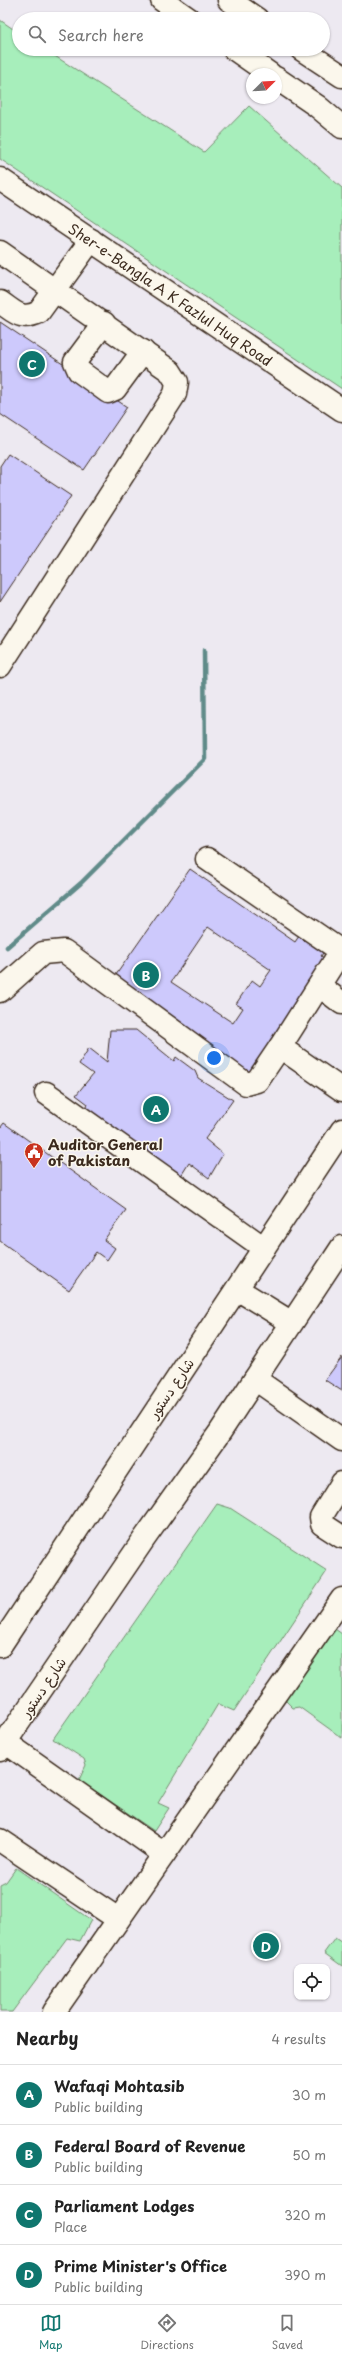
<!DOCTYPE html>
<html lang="en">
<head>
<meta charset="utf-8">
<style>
	:root { --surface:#fff; --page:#f6f6f6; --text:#222; --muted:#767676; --line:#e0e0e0; --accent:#0f766e }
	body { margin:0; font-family:"Playpen Sans","Playpen Sans Arabic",sans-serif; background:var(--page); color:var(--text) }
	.controls { position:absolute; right:12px; bottom:12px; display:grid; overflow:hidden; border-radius:8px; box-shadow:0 1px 3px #0004 }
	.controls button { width:36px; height:36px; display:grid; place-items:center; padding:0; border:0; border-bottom:1px solid var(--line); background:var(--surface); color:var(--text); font:20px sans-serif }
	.compass { position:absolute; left:246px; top:68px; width:36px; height:36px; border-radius:50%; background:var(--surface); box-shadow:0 1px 3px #0004; rotate:66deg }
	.you { position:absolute; left:214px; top:1058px; width:14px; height:14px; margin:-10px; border:3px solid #fff; border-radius:50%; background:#1a73e8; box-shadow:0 0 0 6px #1a73e833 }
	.badge { display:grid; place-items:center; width:26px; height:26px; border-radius:50%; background:var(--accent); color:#fff; font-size:13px; font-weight:700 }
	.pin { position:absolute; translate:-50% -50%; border:2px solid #fff; box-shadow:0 1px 4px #0006 }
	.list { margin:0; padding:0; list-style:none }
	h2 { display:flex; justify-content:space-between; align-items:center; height:52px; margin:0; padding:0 16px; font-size:17px }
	h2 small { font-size:13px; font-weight:400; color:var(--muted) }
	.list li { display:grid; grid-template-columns:26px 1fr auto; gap:12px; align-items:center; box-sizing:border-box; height:60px; padding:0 16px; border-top:1px solid var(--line) }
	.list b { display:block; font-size:15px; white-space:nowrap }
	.list p { margin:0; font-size:13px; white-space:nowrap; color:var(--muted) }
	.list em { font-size:13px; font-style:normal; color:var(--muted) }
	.icon { flex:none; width:22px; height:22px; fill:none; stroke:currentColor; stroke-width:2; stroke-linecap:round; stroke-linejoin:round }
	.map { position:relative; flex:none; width:342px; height:2012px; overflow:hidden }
	.search { position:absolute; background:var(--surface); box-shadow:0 1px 3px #0004; left:12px; right:12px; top:12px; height:44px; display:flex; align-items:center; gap:10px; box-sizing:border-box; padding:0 14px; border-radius:22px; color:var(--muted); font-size:15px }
	.sheet { height:292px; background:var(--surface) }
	nav { display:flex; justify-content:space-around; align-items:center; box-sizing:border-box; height:56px; border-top:1px solid var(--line); background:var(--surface); font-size:11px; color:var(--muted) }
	nav a { display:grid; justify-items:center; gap:2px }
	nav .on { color:var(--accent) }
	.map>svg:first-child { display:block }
	.green { fill:#a7eebb; stroke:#718c6c }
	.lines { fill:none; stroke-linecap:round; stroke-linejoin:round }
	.stream { stroke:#618b89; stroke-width:4.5 }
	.building { fill:#cdc9fc; stroke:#3b2a1e; fill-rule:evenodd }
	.minor-casing { stroke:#3b2a1e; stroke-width:25 }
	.major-casing { stroke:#3b2a1e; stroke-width:25 }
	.minor { stroke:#fbf7ec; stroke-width:22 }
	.major { stroke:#fbf7ec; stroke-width:22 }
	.labels { text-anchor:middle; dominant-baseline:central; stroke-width:3; stroke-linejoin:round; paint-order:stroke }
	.street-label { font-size:14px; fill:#3b2a1e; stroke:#fbf7ec }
	.poi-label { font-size:14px; font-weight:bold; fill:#3b2a1e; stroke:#fbf7ec; text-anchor:start }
</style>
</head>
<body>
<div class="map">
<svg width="342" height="2012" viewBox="0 0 342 2012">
	<rect width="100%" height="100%" fill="#ede9f1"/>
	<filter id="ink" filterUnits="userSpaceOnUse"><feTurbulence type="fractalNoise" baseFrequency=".025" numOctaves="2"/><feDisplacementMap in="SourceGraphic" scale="8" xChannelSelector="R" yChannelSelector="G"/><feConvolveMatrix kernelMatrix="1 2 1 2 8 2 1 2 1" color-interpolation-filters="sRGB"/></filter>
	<g filter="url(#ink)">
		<path class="green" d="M0,20L19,33V49H44L204,152L249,106L342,188V389L0,159Z
			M217,1504L230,1508L327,1571L234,1711L218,1704L158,1803L169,1808L154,1831L79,1780L86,1765L84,1759L53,1739Z
			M328,1624L342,1634V1738L299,1707L293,1708L286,1701H279Z
			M16,1868L91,1920L80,1941L67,1938L12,2012H0V1885L6,1882Z
			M335,1938L342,1943V1966L324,1953Z"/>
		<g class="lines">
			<path class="stream" d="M7,947L81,883L205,759L204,650"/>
		</g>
		<path class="building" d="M0,322L127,407L84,470L0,414Z
			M8,454L71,496L0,602V466Z
			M190,869L295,942L301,933L325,950L321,956L328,961L247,1077L111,982ZM208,927L271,970L260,986L252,980L236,1004L243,1008L233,1023L171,982Z
			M110,1030H136L174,1061L176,1057L195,1071L198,1078L233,1100L205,1139L223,1154L209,1178L189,1163L179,1179L139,1153L141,1147L116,1131L82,1114L88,1104L76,1095L93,1074L79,1064L89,1048L107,1062Z
			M4,1123L126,1210L104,1240L115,1248L107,1260L96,1252L69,1290L0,1241V1128Z
			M342,1357V1391L325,1380Z"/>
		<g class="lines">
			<defs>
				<g id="minor">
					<path id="s1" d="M0,179L342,410"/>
					<path d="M0,252L170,371L177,382L175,394L0,666"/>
					<path d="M0,302C15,312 21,321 39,312L91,240"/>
					<path d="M104,323L75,362L79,371L108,392L115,389L143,351"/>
					<path d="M207,859L341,951L280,1047L342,1090"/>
					<path d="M320,986L342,1003"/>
					<path d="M0,991L43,953L64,951L246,1084L257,1081L280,1047"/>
					<path d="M46,1093L264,1248"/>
					<path d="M255,1379L342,1440"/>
					<path d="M342,1483L321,1517L322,1524L342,1537"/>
					<path d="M5,1742L164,1854"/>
					<path d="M0,1840L118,1919"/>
					<path d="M54,2012L342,1599"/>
				</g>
				<path id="major" d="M162,0L189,19
					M229,0L257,19
					M234,49L270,74
					M301,49L342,76
					M276,78L317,106L342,127
					M237,1289L292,1323
					M0,1646L342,1130
					M0,1750L144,1539L220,1432L342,1247"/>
			</defs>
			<use href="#minor" class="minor-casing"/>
			<use href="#major" class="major-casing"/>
			<use href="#minor" class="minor"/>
			<use href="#major" class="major"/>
		</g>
	</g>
	<defs>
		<symbol id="civic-pin" viewBox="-11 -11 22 30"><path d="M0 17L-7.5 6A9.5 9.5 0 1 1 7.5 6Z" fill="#c8321e" stroke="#fbf7ec"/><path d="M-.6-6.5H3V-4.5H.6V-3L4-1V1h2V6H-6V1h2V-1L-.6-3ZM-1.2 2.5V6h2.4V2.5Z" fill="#fff"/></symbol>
	</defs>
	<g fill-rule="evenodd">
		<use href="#civic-pin" x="23" y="1141" width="22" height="30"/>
	</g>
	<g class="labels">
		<g class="street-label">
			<text stroke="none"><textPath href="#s1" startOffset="206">Sher-e-Bangla A K Fazlul Huq Road</textPath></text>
			<text transform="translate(171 1388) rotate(-56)">شارع دستور</text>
			<text transform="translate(43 1687) rotate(-56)">شارع دستور</text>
		</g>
		<g class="poi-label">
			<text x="48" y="1144">Auditor General<tspan x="48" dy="16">of Pakistan</tspan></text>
		</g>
	</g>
</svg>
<div class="controls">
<button><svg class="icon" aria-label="locate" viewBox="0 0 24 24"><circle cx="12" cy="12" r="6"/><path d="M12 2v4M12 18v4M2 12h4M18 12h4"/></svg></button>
</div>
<svg class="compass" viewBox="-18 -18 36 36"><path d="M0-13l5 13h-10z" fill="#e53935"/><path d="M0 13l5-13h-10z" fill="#767676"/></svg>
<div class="you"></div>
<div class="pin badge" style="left:156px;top:1109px">A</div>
<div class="pin badge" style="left:146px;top:975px">B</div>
<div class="pin badge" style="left:32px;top:364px">C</div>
<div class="pin badge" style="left:266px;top:1946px">D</div>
<div class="search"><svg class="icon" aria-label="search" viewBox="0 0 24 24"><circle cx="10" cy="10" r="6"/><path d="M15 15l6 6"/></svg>Search here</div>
</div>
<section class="sheet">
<h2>Nearby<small>4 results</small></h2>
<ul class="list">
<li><span class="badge">A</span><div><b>Wafaqi Mohtasib</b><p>Public building</p></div><em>30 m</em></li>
<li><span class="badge">B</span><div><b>Federal Board of Revenue</b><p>Public building</p></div><em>50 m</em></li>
<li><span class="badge">C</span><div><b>Parliament Lodges</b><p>Place</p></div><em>320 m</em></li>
<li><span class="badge">D</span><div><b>Prime Minister's Office</b><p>Public building</p></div><em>390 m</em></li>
</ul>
</section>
<nav>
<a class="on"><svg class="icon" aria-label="map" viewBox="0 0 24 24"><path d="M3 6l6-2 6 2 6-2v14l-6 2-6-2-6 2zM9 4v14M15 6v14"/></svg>Map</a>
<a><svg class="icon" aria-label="directions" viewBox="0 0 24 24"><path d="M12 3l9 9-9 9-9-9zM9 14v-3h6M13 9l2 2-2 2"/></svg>Directions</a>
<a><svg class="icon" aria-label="saved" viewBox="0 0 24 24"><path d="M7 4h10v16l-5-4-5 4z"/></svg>Saved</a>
</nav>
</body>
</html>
